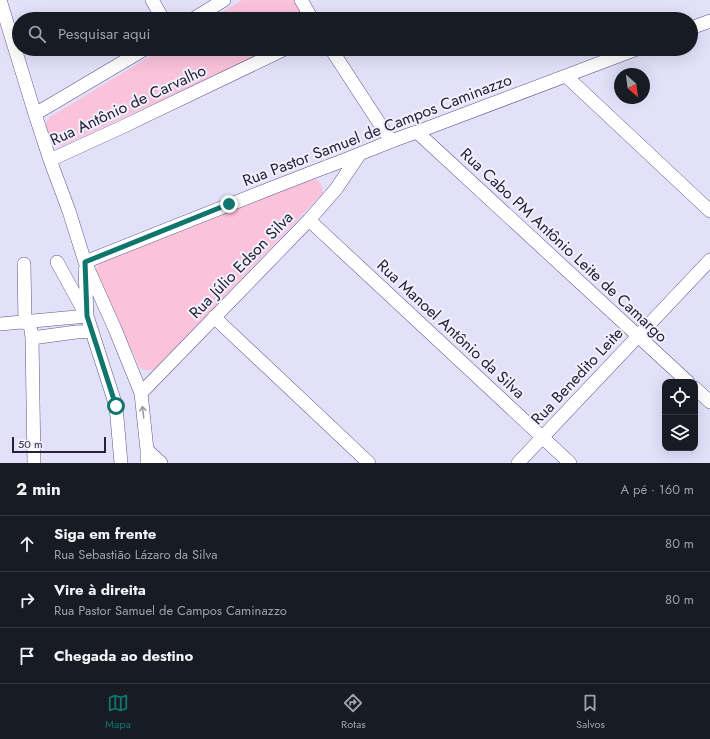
<!DOCTYPE html>
<html lang="pt">
<head>
<meta charset="utf-8">
<style>
	:root { --surface:#171b24; --page:#20242c; --text:#f1f3f6; --muted:#9ea1a6; --line:#363941; --accent:#0f766e }
	body { margin:0; font-family:Jost,sans-serif; background:var(--page); color:var(--text) }
	.controls { position:absolute; right:12px; bottom:12px; display:grid; overflow:hidden; border-radius:8px; box-shadow:0 4px 16px #0002 }
	.controls button { width:36px; height:36px; display:grid; place-items:center; padding:0; border:0; border-bottom:1px solid var(--line); background:var(--surface); color:var(--text); font:20px sans-serif }
	.compass { position:absolute; left:614px; top:68px; width:36px; height:36px; border-radius:50%; background:var(--surface); box-shadow:0 4px 16px #0002; rotate:152deg }
	.scale { position:absolute; left:12px; bottom:10px; width:94px; box-sizing:border-box; padding-left:4px; border:2px solid #242138; border-top:0; font-size:11px; line-height:14px; white-space:nowrap; color:#242138; -webkit-text-stroke:3px #f1f0fc; paint-order:stroke }
	.stop { position:absolute; width:12px; height:12px; margin:-9px; border:3px solid #0f766e; border-radius:50%; background:#fff }
	.stop.end { background:#0f766e; border-color:#fff; box-shadow:0 1px 4px #0008 }
	.list { margin:0; padding:0; list-style:none }
	h2 { display:flex; justify-content:space-between; align-items:center; height:52px; margin:0; padding:0 16px; font-size:17px }
	h2 small { font-size:13px; font-weight:400; color:var(--muted) }
	.list li { display:grid; grid-template-columns:26px 1fr auto; gap:12px; align-items:center; box-sizing:border-box; height:56px; padding:0 16px; border-top:1px solid var(--line) }
	.list b { display:block; font-size:15px; white-space:nowrap }
	.list p { margin:0; font-size:13px; white-space:nowrap; color:var(--muted) }
	.list em { font-size:13px; font-style:normal; color:var(--muted) }
	.icon { flex:none; width:22px; height:22px; fill:none; stroke:currentColor; stroke-width:2; stroke-linecap:round; stroke-linejoin:round }
	.map { position:relative; flex:none; width:710px; height:463px; overflow:hidden }
	.search { position:absolute; background:var(--surface); box-shadow:0 4px 16px #0002; left:12px; right:12px; top:12px; height:44px; display:flex; align-items:center; gap:10px; box-sizing:border-box; padding:0 14px; border-radius:22px; color:var(--muted); font-size:15px }
	.sheet { height:220px; background:var(--surface) }
	nav { display:flex; justify-content:space-around; align-items:center; box-sizing:border-box; height:56px; border-top:1px solid var(--line); background:var(--surface); font-size:11px; color:var(--muted) }
	nav a { display:grid; justify-items:center; gap:2px }
	nav .on { color:var(--accent) }
	.map>svg:first-child { display:block }
	.green { fill:#fbc2dc }
	.lines { fill:none; stroke-linecap:round; stroke-linejoin:round }
	.minor-casing { stroke:#5d558a; stroke-width:14 }
	.minor { stroke:#fff; stroke-width:13 }
	.oneway { stroke:#9c9ba5 }
	.route { stroke:#0f766e; stroke-width:5 }
	.labels { text-anchor:middle; dominant-baseline:central; stroke-width:4; stroke-linejoin:round; paint-order:stroke }
	.street-label { font-size:16px; fill:#242138; stroke:#f1f0fc }
</style>
</head>
<body>
<div class="map">
<svg width="710" height="463" viewBox="0 0 710 463">
	<rect width="100%" height="100%" fill="#e3e1fa"/>
	<path class="green" d="M242,0H296L303,11L304,19H211Z
		M162,49H272L62,146C53,145 44,133 46,123C47,121 49,119 50,117Z
		M316,179C321,183 323,186 323,193L157,367C151,372 147,371 140,368L96,271V268L101,262L310,180Z"/>
	<g class="lines">
		<defs>
			<path id="minor" d="M0,0L35,114L50,160L69,211L85,262L115,329L141,393L147,450V463
				M152,0L163,19
				M301,0L312,19
				M193,19L224,0
				M691,28L710,21
				M331,49L391,141
				M566,76L710,211
				M35,114L145,49
				M417,132L688,382
				M50,160L120,128L285,49
				M309,220L570,463
				M57,262L85,313
				M85,262C165,230 245,198 326,167C357,156 386,142 417,132L637,49
				M24,264L25,323
				M85,270L87,316L116,406L121,463
				M214,317L369,463
				M0,324L87,316
				M31,330L32,338L76,332L92,331
				M32,338L34,463
				M695,388L710,402
				M141,393L309,220L336,189L359,155
				M147,450L161,463
				M518,463L710,260"/>
		</defs>
		<use href="#minor" class="minor-casing"/>
		<use href="#minor" class="minor"/>
	</g>
	<defs><path id="oneway-shaft" d="M-6 0H5M1.5-3L5.5 0L1.5 3" fill="none" stroke-width="1.6" stroke-linecap="round" stroke-linejoin="round"/></defs>
	<use class="oneway" href="#oneway-shaft" transform="translate(143 412) rotate(-97)"/>
	<g class="lines">
		<path class="route" d="M116,406L87,316L85,262L229,204"/>
	</g>
	<g class="labels">
		<g class="street-label">
			<text transform="translate(128 105) rotate(-25)">Rua Antônio de Carvalho</text>
			<text transform="translate(377 130) rotate(-21)">Rua Pastor Samuel de Campos Caminazzo</text>
			<text transform="translate(564 245) rotate(43)">Rua Cabo PM Antônio Leite de Camargo</text>
			<text transform="translate(241 265) rotate(-46)">Rua Júlio Edson Silva</text>
			<text transform="translate(451 329) rotate(43)">Rua Manoel Antônio da Silva</text>
			<text transform="translate(577 376) rotate(-47)">Rua Benedito Leite</text>
		</g>
	</g>
</svg>
<div class="controls">
<button><svg class="icon" aria-label="locate" viewBox="0 0 24 24"><circle cx="12" cy="12" r="6"/><path d="M12 2v4M12 18v4M2 12h4M18 12h4"/></svg></button>
<button><svg class="icon" aria-label="layers" viewBox="0 0 24 24"><path d="M12 4l9 5-9 5-9-5zM3 14l9 5 9-5"/></svg></button>
</div>
<svg class="compass" viewBox="-18 -18 36 36"><path d="M0-13l5 13h-10z" fill="#e53935"/><path d="M0 13l5-13h-10z" fill="#9ea1a6"/></svg>
<div class="scale">50 m</div>
<div class="stop" style="left:116px;top:406px"></div>
<div class="stop end" style="left:229px;top:204px"></div>
<div class="search"><svg class="icon" aria-label="search" viewBox="0 0 24 24"><circle cx="10" cy="10" r="6"/><path d="M15 15l6 6"/></svg>Pesquisar aqui</div>
</div>
<section class="sheet">
<h2>2 min<small>A pé · 160 m</small></h2>
<ul class="list">
<li><svg class="icon" aria-label="ahead" viewBox="0 0 24 24"><path d="M12 20V5M6 11l6-6 6 6"/></svg><div><b>Siga em frente</b><p>Rua Sebastião Lázaro da Silva</p></div><em>80 m</em></li>
<li><svg class="icon" aria-label="right" viewBox="0 0 24 24"><path d="M7 20v-9h11M14 6l5 5-5 5"/></svg><div><b>Vire à direita</b><p>Rua Pastor Samuel de Campos Caminazzo</p></div><em>80 m</em></li>
<li><svg class="icon" aria-label="arrive" viewBox="0 0 24 24"><path d="M6 21V4h12l-3 4 3 4H6"/></svg><div><b>Chegada ao destino</b></div></li>
</ul>
</section>
<nav>
<a class="on"><svg class="icon" aria-label="map" viewBox="0 0 24 24"><path d="M3 6l6-2 6 2 6-2v14l-6 2-6-2-6 2zM9 4v14M15 6v14"/></svg>Mapa</a>
<a><svg class="icon" aria-label="directions" viewBox="0 0 24 24"><path d="M12 3l9 9-9 9-9-9zM9 14v-3h6M13 9l2 2-2 2"/></svg>Rotas</a>
<a><svg class="icon" aria-label="saved" viewBox="0 0 24 24"><path d="M7 4h10v16l-5-4-5 4z"/></svg>Salvos</a>
</nav>
</body>
</html>
